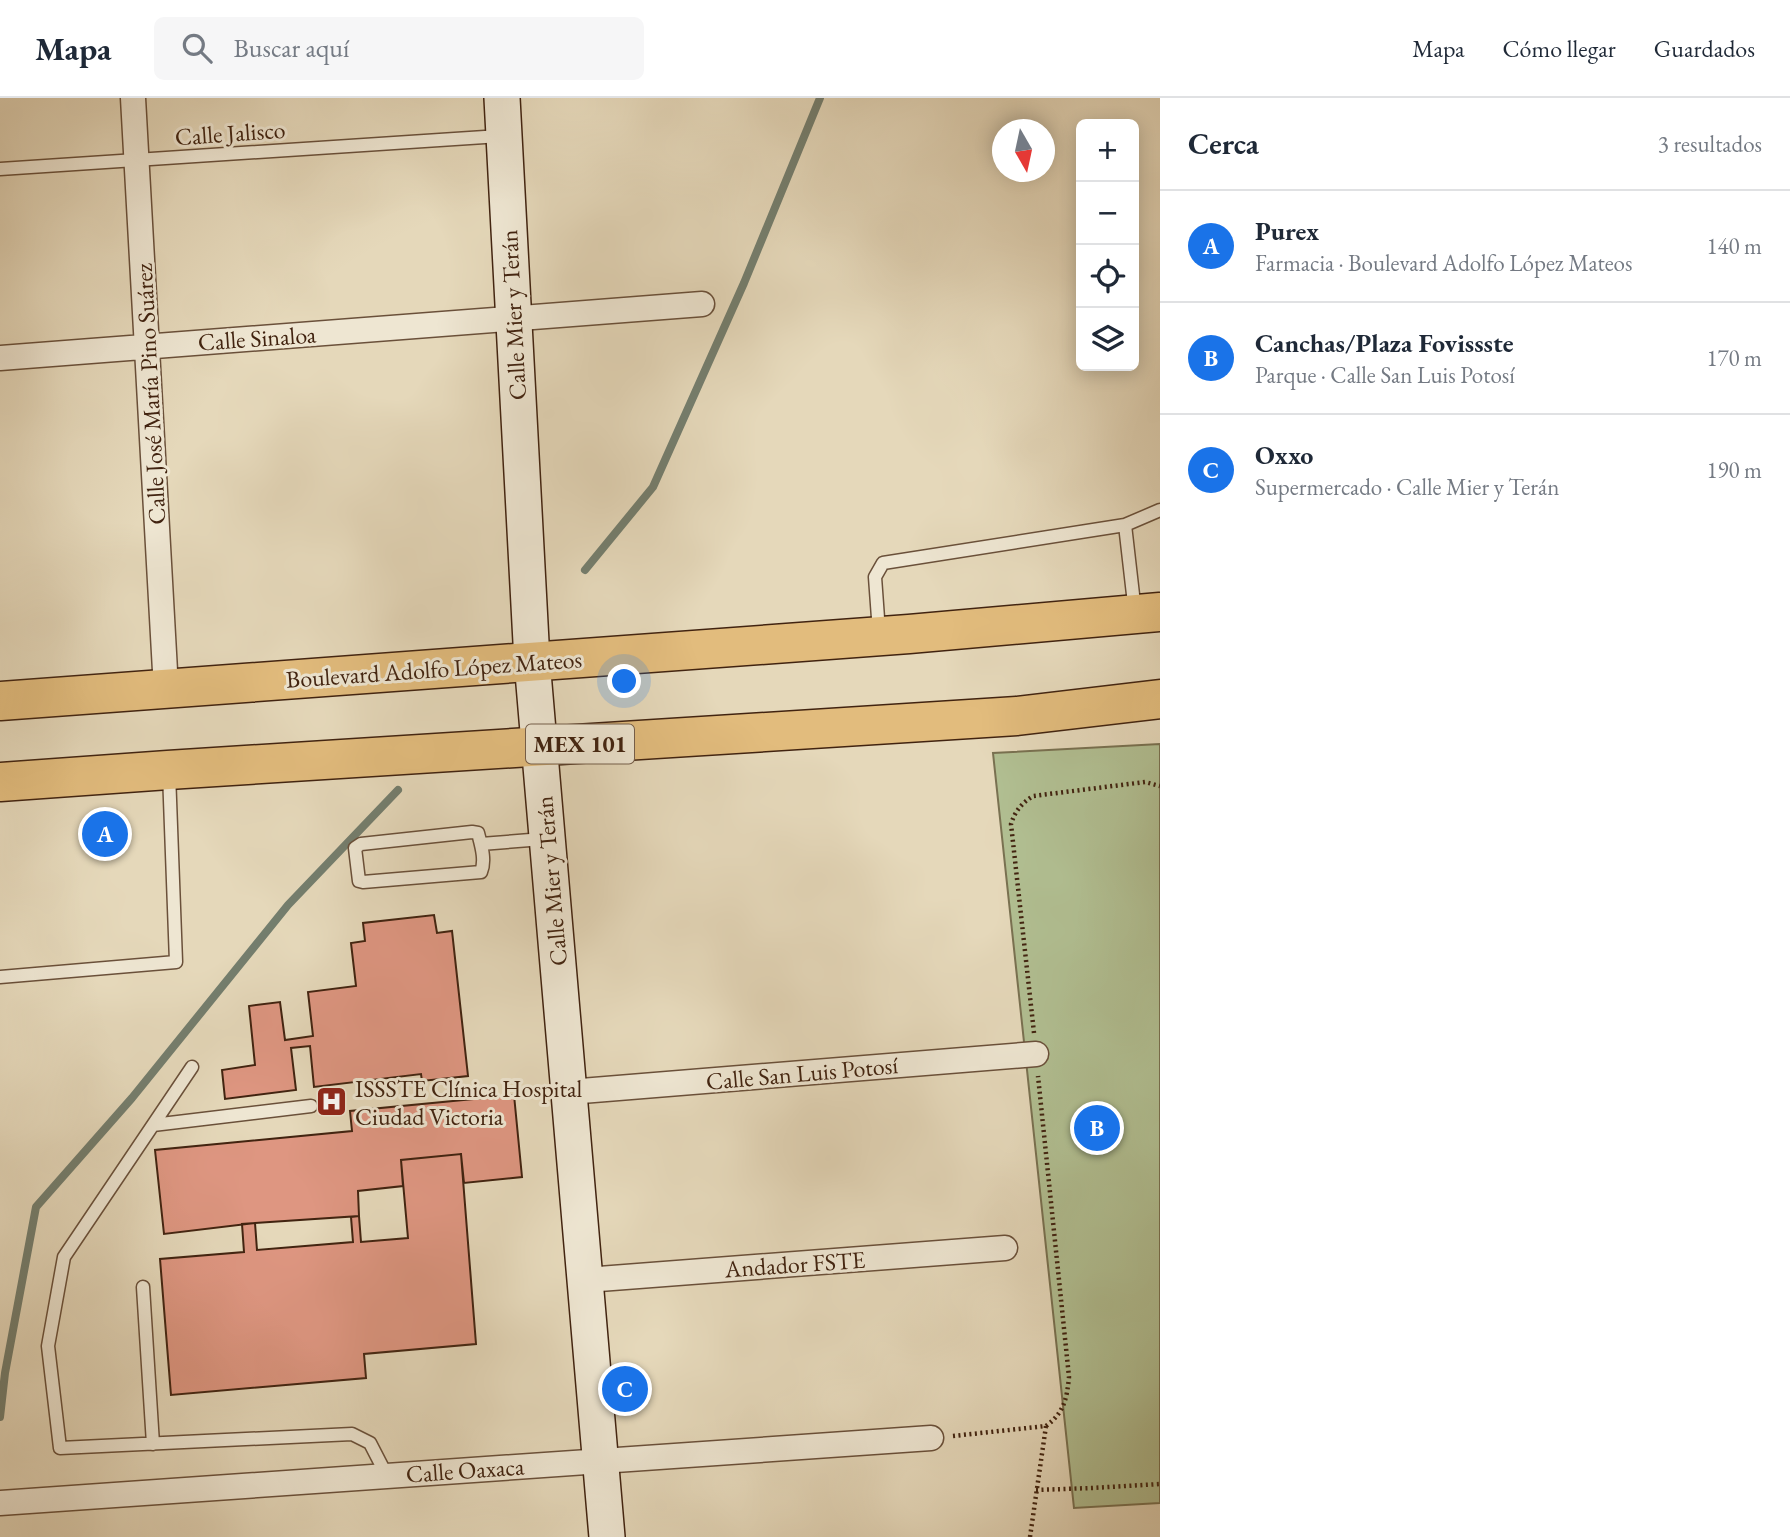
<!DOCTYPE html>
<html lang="es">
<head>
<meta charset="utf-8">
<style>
	:root { --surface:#fff; --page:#f6f6f7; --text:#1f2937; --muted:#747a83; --line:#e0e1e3; --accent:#1a73e8 }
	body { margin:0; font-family:"EB Garamond",serif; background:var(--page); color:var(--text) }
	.controls { position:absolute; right:21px; top:21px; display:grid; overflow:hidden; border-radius:10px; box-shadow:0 4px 18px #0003 }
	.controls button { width:63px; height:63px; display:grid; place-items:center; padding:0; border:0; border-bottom:2px solid var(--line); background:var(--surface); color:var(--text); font:35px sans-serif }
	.compass { position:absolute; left:992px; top:21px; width:63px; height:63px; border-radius:50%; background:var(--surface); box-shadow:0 4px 18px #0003; rotate:171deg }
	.you { position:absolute; left:625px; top:584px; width:24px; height:24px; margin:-18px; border:5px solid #fff; border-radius:50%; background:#1a73e8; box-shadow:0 0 0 10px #1a73e833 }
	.badge { display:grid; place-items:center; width:46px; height:46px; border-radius:50%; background:var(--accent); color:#fff; font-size:23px; font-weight:700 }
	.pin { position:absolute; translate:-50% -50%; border:4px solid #fff; box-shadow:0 2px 7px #0006 }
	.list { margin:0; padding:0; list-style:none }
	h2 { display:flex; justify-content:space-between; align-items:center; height:91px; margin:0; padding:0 28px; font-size:30px }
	h2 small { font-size:23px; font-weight:400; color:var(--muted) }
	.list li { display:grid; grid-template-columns:46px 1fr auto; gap:21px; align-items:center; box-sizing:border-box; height:112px; padding:0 28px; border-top:2px solid var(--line) }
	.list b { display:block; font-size:26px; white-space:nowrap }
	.list p { margin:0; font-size:23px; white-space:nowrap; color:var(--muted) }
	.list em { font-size:23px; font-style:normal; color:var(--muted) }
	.icon { flex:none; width:38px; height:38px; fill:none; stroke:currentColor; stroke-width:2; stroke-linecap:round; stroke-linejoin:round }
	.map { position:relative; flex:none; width:1160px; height:1439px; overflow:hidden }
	header { display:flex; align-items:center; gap:42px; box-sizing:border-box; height:98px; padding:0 35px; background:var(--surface); border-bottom:2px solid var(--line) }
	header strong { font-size:33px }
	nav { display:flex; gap:38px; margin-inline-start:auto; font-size:24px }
	.search { width:490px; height:63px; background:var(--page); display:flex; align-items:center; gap:18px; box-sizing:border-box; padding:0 24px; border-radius:10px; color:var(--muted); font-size:26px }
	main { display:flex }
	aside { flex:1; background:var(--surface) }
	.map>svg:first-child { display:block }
	.green { fill:#b1bf92; stroke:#797151; stroke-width:2 }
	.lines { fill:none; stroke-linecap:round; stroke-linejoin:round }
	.stream { stroke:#747e6e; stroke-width:8 }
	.building { fill:#de9681; stroke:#412310; stroke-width:2 }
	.lane-casing { stroke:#6a503a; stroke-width:15 }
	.street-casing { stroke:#6a503a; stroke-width:27 }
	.secondary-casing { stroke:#412310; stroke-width:38 }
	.primary-casing { stroke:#412310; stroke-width:41 }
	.path { stroke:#412310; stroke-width:4.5; stroke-dasharray:2 3.5; stroke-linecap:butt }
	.lane { stroke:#eee6d2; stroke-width:12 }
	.street { stroke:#eee6d2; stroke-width:24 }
	.secondary { stroke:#eee6d2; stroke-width:35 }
	.primary { stroke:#e2bc7d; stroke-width:38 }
	.labels { text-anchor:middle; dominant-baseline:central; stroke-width:6; stroke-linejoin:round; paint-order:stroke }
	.shield { fill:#eee6d2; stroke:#755e4a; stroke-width:2 }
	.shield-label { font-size:23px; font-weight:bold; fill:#412310 }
	.street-label { font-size:24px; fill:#412310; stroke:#eee6d2 }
	.poi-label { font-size:24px; fill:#412310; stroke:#eee6d2; text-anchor:start }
</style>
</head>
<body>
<header>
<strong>Mapa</strong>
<div class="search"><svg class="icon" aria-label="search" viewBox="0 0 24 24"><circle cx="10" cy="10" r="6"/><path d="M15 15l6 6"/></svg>Buscar aquí</div>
<nav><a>Mapa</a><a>Cómo llegar</a><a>Guardados</a></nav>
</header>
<main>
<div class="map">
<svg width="1160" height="1439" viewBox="0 0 1160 1439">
	<rect width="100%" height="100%" fill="#e5d8ba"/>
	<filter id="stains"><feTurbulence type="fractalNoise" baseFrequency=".00286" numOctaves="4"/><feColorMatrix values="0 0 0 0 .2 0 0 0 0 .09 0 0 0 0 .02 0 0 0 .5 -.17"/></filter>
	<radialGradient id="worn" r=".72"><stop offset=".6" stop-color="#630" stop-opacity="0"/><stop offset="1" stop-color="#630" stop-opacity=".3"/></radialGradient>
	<path class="green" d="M1160,646V1405L1074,1410L993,655Z"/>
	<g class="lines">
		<path class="stream" d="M585,472L653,389L744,185L820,0
			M0,1319L5,1275L36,1109L132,1000L288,807L398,692"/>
	</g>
	<path class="building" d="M434,817L437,835L452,833L468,978L422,983L421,976L314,989L310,948L291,950L296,992L225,1001L222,972L255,967L249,908L280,904L285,942L313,938L308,894L356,888L351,845L365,843L363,825Z
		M514,997L522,1079L464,1085L461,1056L401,1062L403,1088L358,1093L359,1118L255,1125L164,1136L155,1052L352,1033L350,1013Z
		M461,1056L476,1246L364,1256L366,1280L171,1297L160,1161L244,1154L242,1126L255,1125L257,1152L353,1144L351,1119L359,1118L361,1144L408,1140L401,1062Z"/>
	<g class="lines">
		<defs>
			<path id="lane" d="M0,71L500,38
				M1125,427L1135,514
				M879,534L875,479L883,465L1125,427L1160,412
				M472,734L478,735C481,747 486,762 481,774L363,784L359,783L355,750L361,746Z
				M481,746L543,741
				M0,879L176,864L169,675
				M192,969L64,1159L48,1248L60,1350L352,1336L370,1345L387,1378
				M153,1027L311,1008
				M143,1189L153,1346"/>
			<path id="street" d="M133,0L166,591
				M0,260L702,206
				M569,994L1036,956
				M586,1182L1005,1150
				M0,1405L931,1340"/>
			<path id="secondary" d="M502,0L532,563L607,1439"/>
			<path id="primary" d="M0,603L909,536L1160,514
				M0,684L168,672L1017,618L1160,601"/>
		</defs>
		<use href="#lane" class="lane-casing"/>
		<use href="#street" class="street-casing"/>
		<use href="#secondary" class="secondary-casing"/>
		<use href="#primary" class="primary-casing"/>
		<path class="path" d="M1034,935L1011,726C1015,713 1022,705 1033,698L1145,684L1160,688
			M953,1338L1046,1328C1064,1315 1067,1300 1069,1279L1038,978
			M1036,1392L1092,1390L1160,1386
			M1030,1439L1046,1328"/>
		<use href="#lane" class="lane"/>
		<use href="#street" class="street"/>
		<use href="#secondary" class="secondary"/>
		<use href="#primary" class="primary"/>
	</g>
	<defs>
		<symbol id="hospital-square" viewBox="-11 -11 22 22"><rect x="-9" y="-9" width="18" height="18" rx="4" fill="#8f2418" stroke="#eee6d2"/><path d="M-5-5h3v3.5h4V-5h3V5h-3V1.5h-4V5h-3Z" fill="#fff"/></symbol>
	</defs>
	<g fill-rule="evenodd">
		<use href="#hospital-square" x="314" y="986" width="35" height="35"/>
	</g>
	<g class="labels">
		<rect class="shield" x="526" y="626.5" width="108" height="39" rx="5"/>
		<g class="shield-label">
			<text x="580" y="646">MEX 101</text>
		</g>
		<g class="street-label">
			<text transform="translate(230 35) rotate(-4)">Calle Jalisco</text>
			<text transform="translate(513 217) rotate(-93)">Calle Mier y Terán</text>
			<text transform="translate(257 240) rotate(-4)">Calle Sinaloa</text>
			<text transform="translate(150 296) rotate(-93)">Calle José María Pino Suárez</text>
			<text transform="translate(434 571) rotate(-4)">Boulevard Adolfo López Mateos</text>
			<text transform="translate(551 783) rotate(-95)">Calle Mier y Terán</text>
			<text transform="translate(802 975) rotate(-5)">Calle San Luis Potosí</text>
			<text transform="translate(795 1166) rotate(-4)">Andador FSTE</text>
			<text transform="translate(465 1372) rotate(-4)">Calle Oaxaca</text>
		</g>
		<g class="poi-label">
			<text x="355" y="990">ISSSTE Clínica Hospital<tspan x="355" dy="28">Ciudad Victoria</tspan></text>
		</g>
	</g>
	<rect width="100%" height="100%" filter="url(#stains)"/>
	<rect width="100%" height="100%" fill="url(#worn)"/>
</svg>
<div class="controls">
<button>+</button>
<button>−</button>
<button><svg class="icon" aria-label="locate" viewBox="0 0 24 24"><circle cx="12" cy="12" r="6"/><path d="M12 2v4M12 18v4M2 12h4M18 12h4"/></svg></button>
<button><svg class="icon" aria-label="layers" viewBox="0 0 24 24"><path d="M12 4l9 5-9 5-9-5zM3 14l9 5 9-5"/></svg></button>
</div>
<svg class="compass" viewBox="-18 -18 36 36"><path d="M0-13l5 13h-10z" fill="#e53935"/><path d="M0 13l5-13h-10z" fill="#747a83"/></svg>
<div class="you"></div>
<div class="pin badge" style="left:105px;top:736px">A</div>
<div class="pin badge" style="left:1097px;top:1030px">B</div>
<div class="pin badge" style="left:625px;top:1291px">C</div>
</div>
<aside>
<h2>Cerca<small>3 resultados</small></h2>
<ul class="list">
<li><span class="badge">A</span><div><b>Purex</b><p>Farmacia · Boulevard Adolfo López Mateos</p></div><em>140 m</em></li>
<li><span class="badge">B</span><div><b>Canchas/Plaza Fovissste</b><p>Parque · Calle San Luis Potosí</p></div><em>170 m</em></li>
<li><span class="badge">C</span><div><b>Oxxo</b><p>Supermercado · Calle Mier y Terán</p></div><em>190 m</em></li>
</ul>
</aside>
</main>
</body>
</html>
